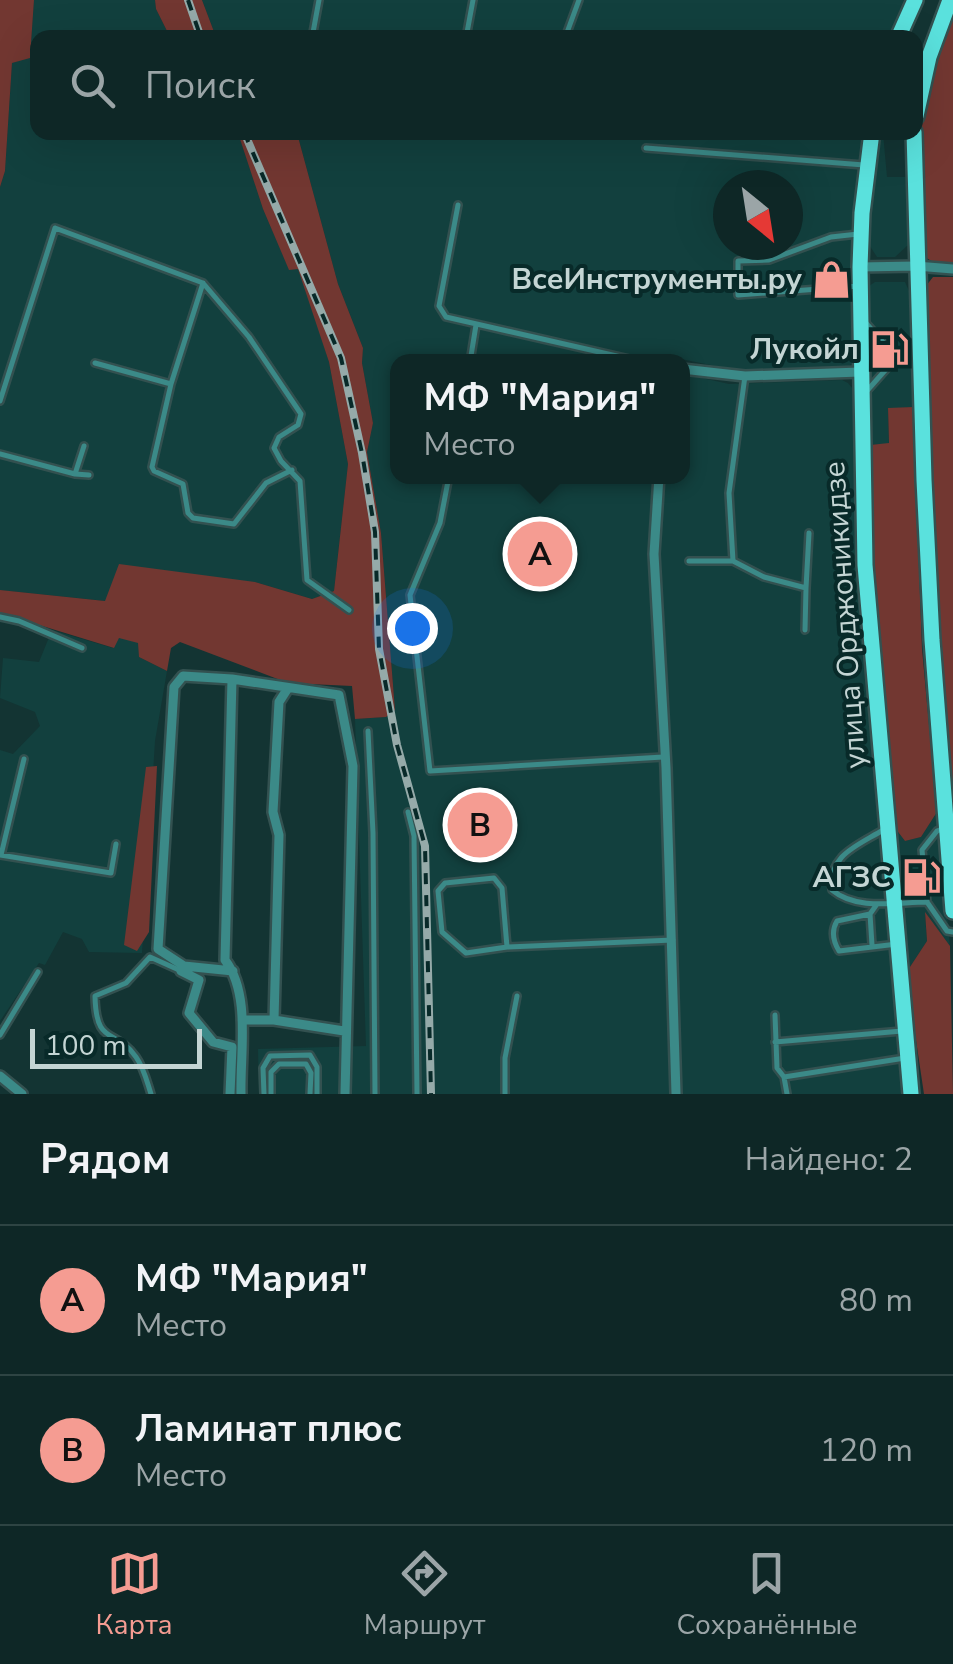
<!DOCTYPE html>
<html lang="ru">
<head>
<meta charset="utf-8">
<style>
	:root { --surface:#0e2726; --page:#1c3332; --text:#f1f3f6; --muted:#9ba5a7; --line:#2e4443; --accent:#f59c92 }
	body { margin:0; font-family:"Nunito Sans",sans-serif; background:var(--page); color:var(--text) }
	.compass { position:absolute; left:713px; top:170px; width:90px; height:90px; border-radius:50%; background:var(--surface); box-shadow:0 10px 40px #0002; rotate:150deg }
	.scale { position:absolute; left:30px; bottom:25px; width:172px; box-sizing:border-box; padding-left:10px; border:5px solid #c4d5d4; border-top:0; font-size:28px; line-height:35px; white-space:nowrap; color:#c4d5d4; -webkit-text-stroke:8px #082a29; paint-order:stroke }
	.you { position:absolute; left:412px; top:628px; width:35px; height:35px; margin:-25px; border:8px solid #fff; border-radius:50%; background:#1a73e8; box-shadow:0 0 0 15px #1a73e833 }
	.badge { display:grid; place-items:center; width:65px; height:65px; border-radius:50%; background:var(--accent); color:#111; font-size:32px; font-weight:700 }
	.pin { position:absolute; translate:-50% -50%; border:5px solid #fff; box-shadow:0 2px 10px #0006 }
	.popup { position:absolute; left:390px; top:354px; width:300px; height:130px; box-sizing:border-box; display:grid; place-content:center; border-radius:20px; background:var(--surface); filter:drop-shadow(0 2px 8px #0005); font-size:32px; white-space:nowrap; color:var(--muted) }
	.popup b { font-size:38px; color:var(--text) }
	.popup::after { content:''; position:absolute; left:50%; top:100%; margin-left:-20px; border:20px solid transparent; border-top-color:var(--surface) }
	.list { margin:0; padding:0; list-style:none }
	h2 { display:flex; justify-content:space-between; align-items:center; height:130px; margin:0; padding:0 40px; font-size:42px }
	h2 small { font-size:32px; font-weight:400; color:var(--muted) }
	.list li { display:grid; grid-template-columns:65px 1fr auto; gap:30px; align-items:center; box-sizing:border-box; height:150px; padding:0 40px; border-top:2px solid var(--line) }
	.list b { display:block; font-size:38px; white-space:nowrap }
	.list p { margin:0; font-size:32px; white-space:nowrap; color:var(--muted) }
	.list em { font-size:32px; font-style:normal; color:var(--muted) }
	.icon { flex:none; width:55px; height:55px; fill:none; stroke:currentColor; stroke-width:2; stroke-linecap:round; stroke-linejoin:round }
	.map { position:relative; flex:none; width:953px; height:1094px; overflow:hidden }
	.search { position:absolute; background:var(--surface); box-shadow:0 10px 40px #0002; left:30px; right:30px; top:30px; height:110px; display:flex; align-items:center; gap:25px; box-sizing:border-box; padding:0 35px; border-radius:20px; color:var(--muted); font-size:38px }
	.sheet { height:430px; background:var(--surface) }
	nav { display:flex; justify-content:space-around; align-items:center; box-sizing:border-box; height:140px; border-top:2px solid var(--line); background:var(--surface); font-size:28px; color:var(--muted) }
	nav a { display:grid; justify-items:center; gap:5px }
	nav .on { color:var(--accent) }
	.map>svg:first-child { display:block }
	.built { fill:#12403e; fill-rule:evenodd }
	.green { fill:#723731 }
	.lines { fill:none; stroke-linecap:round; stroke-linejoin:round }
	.service-casing { stroke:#335150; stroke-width:10 }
	.minor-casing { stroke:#335150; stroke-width:14 }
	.primary-casing { stroke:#335150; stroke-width:20 }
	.service { stroke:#3b8a88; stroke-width:5 }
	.minor { stroke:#3b8a88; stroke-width:9 }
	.primary { stroke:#5ae1dd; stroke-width:15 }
	.rail-casing { stroke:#95aaa9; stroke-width:8 }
	.rail { stroke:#082a29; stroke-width:4; stroke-dasharray:11; stroke-linecap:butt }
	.labels { text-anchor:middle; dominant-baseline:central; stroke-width:8; stroke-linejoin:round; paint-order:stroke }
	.poi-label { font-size:30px; font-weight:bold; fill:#c4d5d4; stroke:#082a29; text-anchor:end }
	.street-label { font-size:30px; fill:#c4d5d4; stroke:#082a29 }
</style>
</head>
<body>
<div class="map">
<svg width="953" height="1094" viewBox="0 0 953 1094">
	<rect width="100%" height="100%" fill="#133433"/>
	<path class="built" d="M34,0H155L156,9L170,37L38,38V132H229L240,138L263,209L289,269H298L310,298L329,362L348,464L334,591L312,599L255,582L105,601L0,590V187L5,171L12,63L30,57Z
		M202,0H904L888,38L216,37Z
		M297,133H865L851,224L852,363L848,367L841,370L740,371L676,358L669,362H398V476H682L684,374L729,384L842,380L848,383L853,389L858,567L902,1094H259L258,1049L366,1046L355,719L386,717L395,710L381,533L367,452L373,423L362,363L363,348L338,284ZM728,185H788V245H728Z
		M879,133H883L887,177H906L908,245L895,257H877L868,243L869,198Z
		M875,282H905L909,291L913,407L888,409L889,444L870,445L866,288Z
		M52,630L113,648L119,637L139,643V657L167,671L155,741L142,953L89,952L82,939L63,932L45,965L39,963L0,1021V750L13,754L40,726L35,712L0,698L3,658L39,662Z
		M937,812L950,946L925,914L927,941L906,973L895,828L905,841L921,837Z"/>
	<path class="green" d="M0,0H34L30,58L12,63L5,171L0,187Z
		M155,0H202L216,37H170L156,9Z
		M953,18V264L933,262L925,257C923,208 916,157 924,108C929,77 941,47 953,18Z
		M229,133H297L338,284L363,348L362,363L373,423L367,452L381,533L395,710L386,717L355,719L352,686L288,683L180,642L171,648L167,671L139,657L138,643L119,638L114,648L0,613V590L105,601L119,564L255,582L312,599L334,591L348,464L329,362L298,269L289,270L263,209L240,139Z
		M933,277H953V825L937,640L926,286Z
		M913,407L922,649L937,812L921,837L905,841L895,828L872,558L870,445L889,443L888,408Z
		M157,766L149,932L137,951L124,945L146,767Z
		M925,912L950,946L953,1094H924L906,973L927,941Z"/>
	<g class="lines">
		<defs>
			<path id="service" d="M312,38L319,0
				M466,38L473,0
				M565,38L579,0
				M646,148L864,165
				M458,205L439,306L446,317L643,362
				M858,234L831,237L769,260L738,261V295L859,286
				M470,362L476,325
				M95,363L171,384L152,467L154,471L183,484L188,513L193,518L234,524L266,483L292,470
				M745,376L729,493L733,561L764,577L806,588L809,533
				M171,384L203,283
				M865,393L889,366L888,348L865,322
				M0,401L55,228L203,283L249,337L301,414L298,425L279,437L274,448L281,461L300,481L307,580L349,610
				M0,454L75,474L89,475
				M75,474L84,446
				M449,476L440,523L410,595L430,771L663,757
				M689,561H733
				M0,617L19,621L82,648
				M805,630L806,588
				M368,731L373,833L375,1094
				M408,812L414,836L417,1094
				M883,830C857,846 828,855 832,890C857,911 897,902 927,902L947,931L953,932
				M0,855L111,873L116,844
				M1,855L24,759
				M927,902L922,850L937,831L942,829
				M877,904L870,914L837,921C831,931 833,941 839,951L897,944
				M870,914L872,945
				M507,947L502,888L494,878L445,883L438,891L442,932L466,953L507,947L673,940
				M775,1015L777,1068L784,1077L787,1094
				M0,1035L38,972
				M775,1042L902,1031
				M784,1077L905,1058
				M151,1094C147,1082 144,1068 136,1057C115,1027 96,1047 95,996L126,983L150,957L179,970
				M264,1094L263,1068L270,1056L310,1055L317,1067V1094
				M271,1094V1072L279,1064H306L311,1073L310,1094
				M505,1094V1058L517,996"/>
			<path id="minor" d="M860,267L916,266L953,269
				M682,369L745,376L860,372
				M659,476L654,554L666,768L676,1094
				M232,679L183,676L174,687L158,949L184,966L233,971
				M288,688L279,702L273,812L279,835L274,1020L344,1031
				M181,971L199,980L189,1013L213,1042L232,1047L230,1094
				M242,1020H274
				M0,1076L22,1094
				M241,1094C240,1052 251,994 225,960L232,679L339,695L353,766L345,1094"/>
			<path id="primary" d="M898,38L915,0
				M916,116L929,57L950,0
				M872,132L862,213L860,267L865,565L911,1094
				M914,132L924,480L932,640L953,911"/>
		</defs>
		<use href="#service" class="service-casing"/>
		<use href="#minor" class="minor-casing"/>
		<use href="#primary" class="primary-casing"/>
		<use href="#service" class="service"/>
		<use href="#minor" class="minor"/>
		<use href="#primary" class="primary"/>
		<defs>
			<path id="rail" d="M188,0L201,38
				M244,132L341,358L362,453L375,532L379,649L397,745L425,846L431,1094"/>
		</defs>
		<use href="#rail" class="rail-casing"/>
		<use href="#rail" class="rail"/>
	</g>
	<defs>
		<symbol id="shop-bare" viewBox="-9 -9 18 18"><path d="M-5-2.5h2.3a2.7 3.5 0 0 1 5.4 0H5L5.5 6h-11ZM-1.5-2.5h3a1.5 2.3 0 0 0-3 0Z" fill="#f59c92" stroke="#082a29" stroke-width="2.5" paint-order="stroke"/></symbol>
		<symbol id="fuel-bare" viewBox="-9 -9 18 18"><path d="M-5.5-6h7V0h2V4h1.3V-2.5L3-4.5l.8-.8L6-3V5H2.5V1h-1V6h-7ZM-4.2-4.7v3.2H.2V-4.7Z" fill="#f59c92" stroke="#082a29" stroke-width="2.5" paint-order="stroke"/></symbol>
	</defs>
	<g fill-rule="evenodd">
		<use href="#shop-bare" x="804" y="252" width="55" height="55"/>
		<use href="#fuel-bare" x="862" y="322" width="55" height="55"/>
		<use href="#fuel-bare" x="894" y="850" width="55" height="55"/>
	</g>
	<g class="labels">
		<g class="poi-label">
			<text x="802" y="279">ВсеИнструменты.ру</text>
			<text x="859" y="349">Лукойл</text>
			<text x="891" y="877">АГЗС</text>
		</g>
		<g class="street-label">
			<text transform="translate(845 615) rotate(-94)">улица Орджоникидзе</text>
		</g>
	</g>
</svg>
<svg class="compass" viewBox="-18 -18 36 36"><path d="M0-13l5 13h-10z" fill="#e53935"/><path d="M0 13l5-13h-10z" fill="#9ba5a7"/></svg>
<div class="scale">100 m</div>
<div class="you"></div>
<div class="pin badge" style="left:540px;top:554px">A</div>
<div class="popup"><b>МФ &quot;Мария&quot;</b>Место</div>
<div class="pin badge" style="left:480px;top:825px">B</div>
<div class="search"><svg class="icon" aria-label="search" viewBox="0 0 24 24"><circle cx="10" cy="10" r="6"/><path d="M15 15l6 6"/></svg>Поиск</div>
</div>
<section class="sheet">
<h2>Рядом<small>Найдено: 2</small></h2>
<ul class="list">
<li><span class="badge">A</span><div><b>МФ &quot;Мария&quot;</b><p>Место</p></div><em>80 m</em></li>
<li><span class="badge">B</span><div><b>Ламинат плюс</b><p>Место</p></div><em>120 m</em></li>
</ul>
</section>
<nav>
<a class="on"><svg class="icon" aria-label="map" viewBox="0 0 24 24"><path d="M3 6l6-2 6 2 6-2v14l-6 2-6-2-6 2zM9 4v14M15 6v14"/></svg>Карта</a>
<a><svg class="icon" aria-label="directions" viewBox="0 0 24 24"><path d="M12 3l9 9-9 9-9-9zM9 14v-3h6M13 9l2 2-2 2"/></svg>Маршрут</a>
<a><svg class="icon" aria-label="saved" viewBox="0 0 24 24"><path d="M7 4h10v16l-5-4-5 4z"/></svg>Сохранённые</a>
</nav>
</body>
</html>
